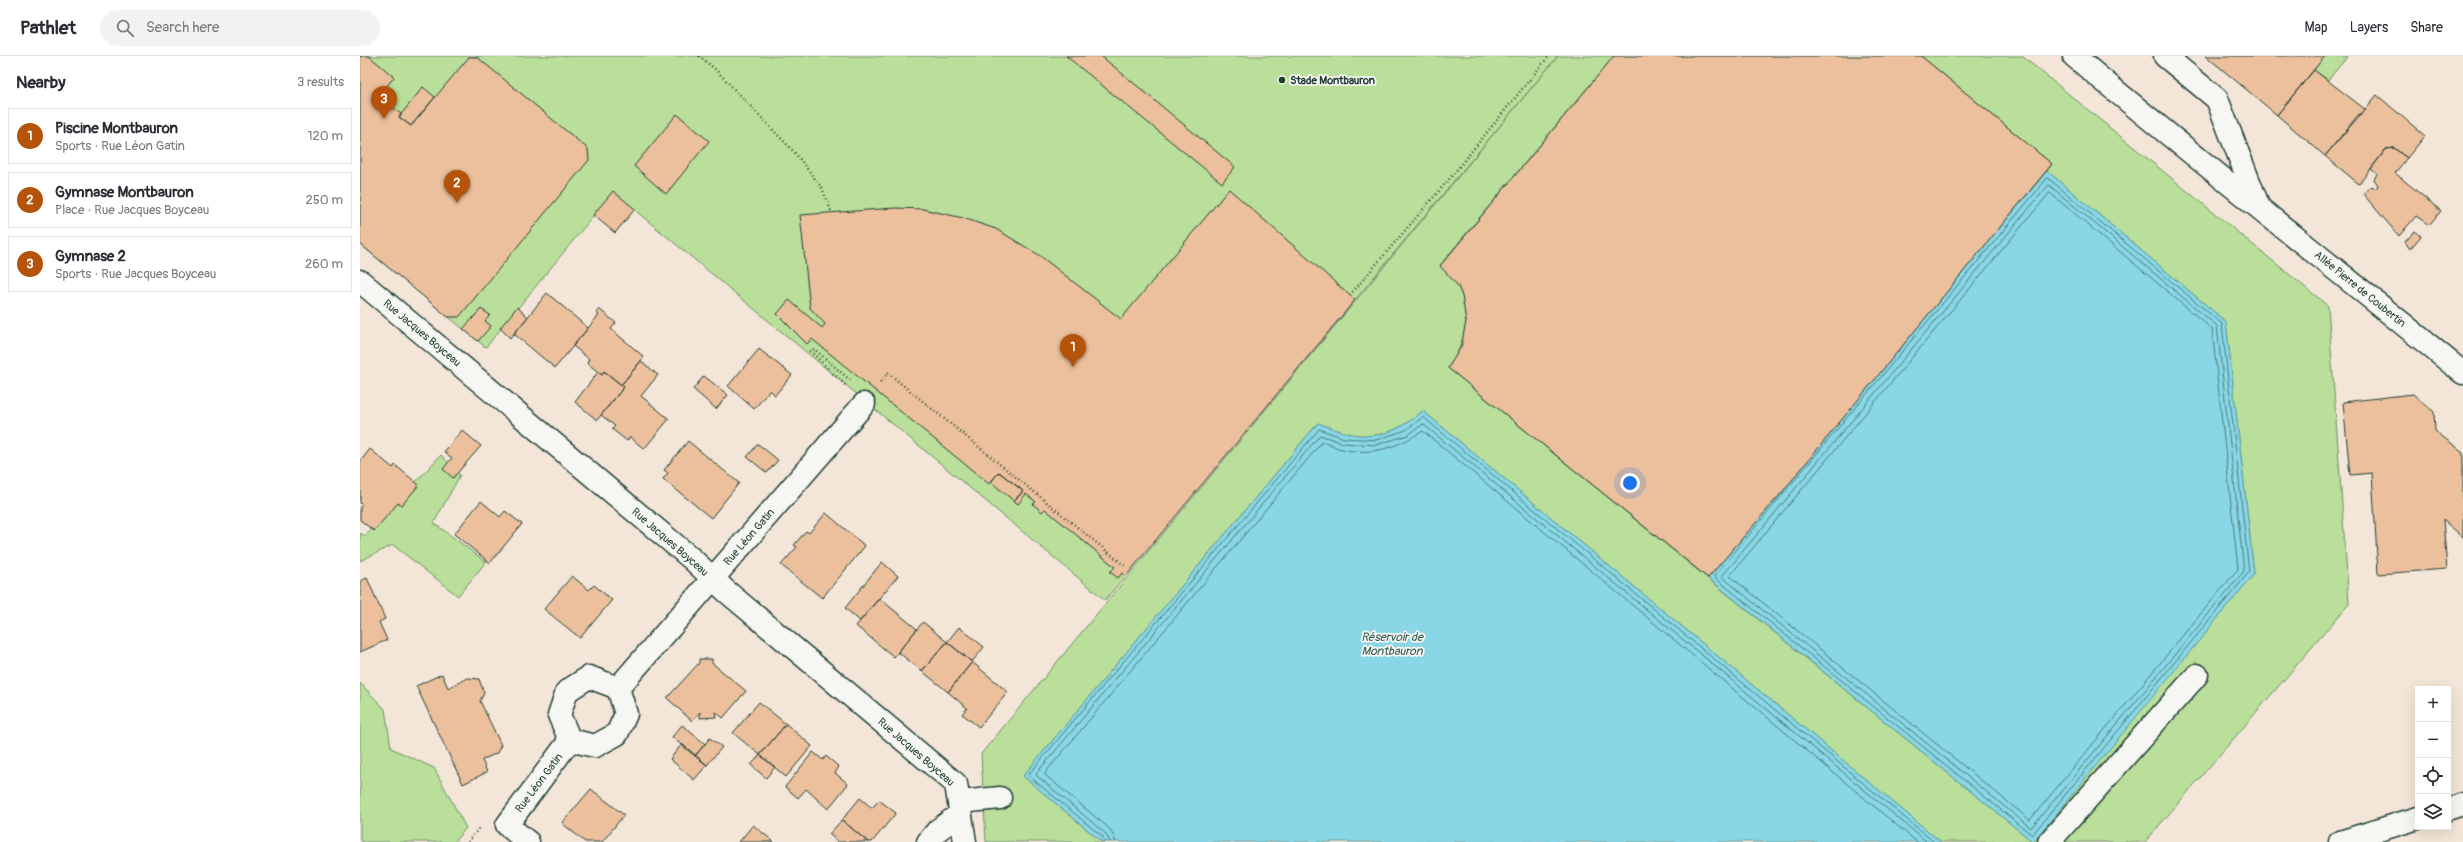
<!DOCTYPE html>
<html lang="en">
<head>
<meta charset="utf-8">
<style>
	:root { --surface:#fff; --page:#f2f2f3; --text:#2b2b33; --muted:#7c7c81; --line:#e1e1e2; --accent:#b45309 }
	body { margin:0; font-family:Pangolin,sans-serif; background:var(--page); color:var(--text) }
	.controls { position:absolute; right:12px; bottom:12px; display:grid; overflow:hidden; border-radius:0px; box-shadow:0 4px 16px #0002 }
	.controls button { width:36px; height:36px; display:grid; place-items:center; padding:0; border:0; border-bottom:1px solid var(--line); background:var(--surface); color:var(--text); font:20px sans-serif }
	.you { position:absolute; left:1270px; top:427px; width:14px; height:14px; margin:-10px; border:3px solid #fff; border-radius:50%; background:#1a73e8; box-shadow:0 0 0 6px #1a73e833 }
	.badge { display:grid; place-items:center; width:26px; height:26px; border-radius:50%; background:var(--accent); color:#fff; font-size:13px; font-weight:700 }
	.pin { position:absolute; translate:-50% -33px; filter:drop-shadow(0 1px 2px #0008) }
	.pin::after { content:''; position:absolute; top:21px; width:14px; height:12px; background:inherit; clip-path:polygon(0 0,100% 0,50% 100%) }
	.list { margin:0; padding:0; list-style:none }
	h2 { display:flex; justify-content:space-between; align-items:center; height:52px; margin:0; padding:0 16px; font-size:17px }
	h2 small { font-size:13px; font-weight:400; color:var(--muted) }
	.list li { display:grid; grid-template-columns:26px 1fr auto; gap:12px; align-items:center; box-sizing:border-box; height:56px; margin:0 8px 8px; padding:0 8px; border:1px solid var(--line); border-radius:0px }
	.list b { display:block; font-size:15px; white-space:nowrap }
	.list p { margin:0; font-size:13px; white-space:nowrap; color:var(--muted) }
	.list em { font-size:13px; font-style:normal; color:var(--muted) }
	.icon { flex:none; width:22px; height:22px; fill:none; stroke:currentColor; stroke-width:2; stroke-linecap:round; stroke-linejoin:round }
	.map { position:relative; flex:none; width:2103px; height:786px; overflow:hidden }
	header { display:flex; align-items:center; gap:24px; box-sizing:border-box; height:56px; padding:0 20px; background:var(--surface); border-bottom:1px solid var(--line) }
	header strong { font-size:19px }
	nav { display:flex; gap:22px; margin-inline-start:auto; font-size:14px }
	.search { width:280px; height:36px; background:var(--page); display:flex; align-items:center; gap:10px; box-sizing:border-box; padding:0 14px; border-radius:22px; color:var(--muted); font-size:15px }
	main { display:flex }
	aside { flex:1; background:var(--surface) }
	.map>svg:first-child { display:block }
	.green { fill:#b9df9a; stroke:#6c8e67 }
	.water { fill:#89d7e6; stroke:#5f999f }
	.lines { fill:none; stroke-linecap:round; stroke-linejoin:round }
	.shore { stroke:#497b7b; stroke-width:1 }
	.building { fill:#ecc09c; stroke:#1f3d34 }
	.minor-casing { stroke:#1f3d34; stroke-width:25 }
	.path { stroke:#1f3d34; stroke-width:2.5; stroke-dasharray:1 3; stroke-linecap:butt }
	.minor { stroke:#f6f6f2; stroke-width:22 }
	.poi-dot { fill:#1f3d34; stroke:#f6f6f2; stroke-width:1.5 }
	.labels { text-anchor:middle; dominant-baseline:central; stroke-width:3.5; stroke-linejoin:round; paint-order:stroke }
	.poi-label { font-size:11px; font-weight:bold; fill:#1f3d34; stroke:#f6f6f2; text-anchor:start }
	.street-label { font-size:11px; fill:#1f3d34; stroke:#f6f6f2 }
	.water-label { font-size:12px; font-style:italic; fill:#345c58; stroke:#f6f6f2 }
</style>
</head>
<body>
<header>
<strong>Pathlet</strong>
<div class="search"><svg class="icon" aria-label="search" viewBox="0 0 24 24"><circle cx="10" cy="10" r="6"/><path d="M15 15l6 6"/></svg>Search here</div>
<nav><a>Map</a><a>Layers</a><a>Share</a></nav>
</header>
<main>
<aside>
<h2>Nearby<small>3 results</small></h2>
<ul class="list">
<li><span class="badge">1</span><div><b>Piscine Montbauron</b><p>Sports · Rue Léon Gatin</p></div><em>120 m</em></li>
<li><span class="badge">2</span><div><b>Gymnase Montbauron</b><p>Place · Rue Jacques Boyceau</p></div><em>250 m</em></li>
<li><span class="badge">3</span><div><b>Gymnase 2</b><p>Sports · Rue Jacques Boyceau</p></div><em>260 m</em></li>
</ul>
</aside>
<div class="map">
<svg width="2103" height="786" viewBox="0 0 2103 786">
	<rect width="100%" height="100%" fill="#f3e6d8"/>
	<filter id="ink" filterUnits="userSpaceOnUse"><feTurbulence type="fractalNoise" baseFrequency=".025" numOctaves="2"/><feDisplacementMap in="SourceGraphic" scale="8" xChannelSelector="R" yChannelSelector="G"/><feConvolveMatrix kernelMatrix="1 2 1 2 8 2 1 2 1" color-interpolation-filters="sRGB"/></filter>
	<g filter="url(#ink)">
		<path class="green" d="M0,0H1198L745,544L253,136L126,291L124,290L0,188Z
			M1198,0H1254L1080,209C1086,216 1094,223 1098,231C1113,258 1105,288 1088,312L1672,785L1894,518L1866,266L1687,115L1692,108L1561,0H1662L1968,250L1989,548L1785,786H1581L1063,355C1025,386 1002,385 958,367L663,720L742,786H626L621,698Z
			M1965,0H1988L1968,24L1954,14Z
			M81,399L100,419L74,467L126,506L98,540L33,489L0,505V477L5,480Z
			M0,627L25,653L31,692L74,712L106,772L94,786H2L0,780Z"/>
		<path class="water" d="M1687,115L1866,266L1894,518L1673,786L1348,522Z
			M1063,355L1581,786H742L663,720L958,367C1002,385 1026,386 1063,355Z"/>
		<g class="lines">
			<path class="shore" d="M1688,122L1862,268L1889,516L1672,779L1354,521Z
				M1689,129L1857,270L1884,515L1671,772L1362,521Z
				M1690,137L1852,273L1878,513L1670,764L1370,520Z
				M744,786L743,781L670,721L669,718L959,373L984,382L1016,384L1046,374L1063,361L1574,786
				M750,786L746,778L677,720L676,718L960,379L983,387L1016,389L1048,379L1063,368L1567,786
				M756,786L750,773L685,719V717L962,386C969,386 975,392 982,393C1015,400 1036,391 1063,375L1557,786"/>
		</g>
		<path class="building" d="M0,0H9L34,21L19,40L41,58L39,61L51,70L109,1H117L228,93L229,104L99,261H88L0,188Z
			M706,0H741L875,111L862,127Z
			M1254,0H1561L1692,108L1419,440L1348,522L1088,312L1101,291L1106,265L1102,240L1098,230L1080,210Z
			M1846,0H1965L1917,59Z
			M1954,14L2006,54L2001,59L1999,58L1965,100L1917,59Z
			M63,31L75,41L51,70L39,61Z
			M2017,39L2065,80L2047,102L2034,92L2026,93L1999,128L1965,100Z
			M317,58L349,85L306,138L274,110Z
			M2034,92L2047,102L2035,117L2081,155L2069,169L2056,160L2039,180L2003,138L2012,130L2016,133L2018,129L2014,123L2017,118L2011,113L2026,93Z
			M869,133L995,244L766,520L762,517L758,522L750,516L755,511L685,453L682,456L673,448L676,446L666,438L658,448L654,445L663,435L639,416L629,428L452,283L447,288L417,258L429,244L462,272L465,268L450,252L440,159L535,152L563,153L603,162L636,173L679,199L761,263Z
			M253,135L275,153L255,177L233,159Z
			M2055,175L2061,180L2050,193L2045,186Z
			M187,237L228,272L195,312L154,278Z
			M157,251L168,261L150,282L140,272Z
			M121,253L130,259L125,265L131,270L118,285L103,273Z
			M239,253L256,267L251,273L284,301L261,329L244,315L242,319L227,307L229,303L213,290L239,259L236,257Z
			M399,293L432,319L415,339L410,334L394,353L368,330Z
			M281,305L298,319L281,340L309,363L284,393L270,381L267,385L252,373L255,370L241,359L264,331L261,329Z
			M244,315L264,331L237,364L215,346L238,316L242,319Z
			M344,320L368,339L356,353L333,333Z
			M2053,338L2074,356L2075,375L2103,396V481L2083,464L2087,513L2018,518L2012,417L1990,419L1983,346Z
			M102,374L121,390L93,422L83,413L92,402L84,396Z
			M328,385L379,427L351,462L303,423L308,417L304,414Z
			M398,388L418,404L407,417L387,401Z
			M10,393L33,412L35,409L59,429L42,449L38,447L14,475L0,464V451L2,449L0,447V406Z
			M639,416L663,435L654,445L631,426Z
			M121,445L140,461L145,455L162,468L130,507L94,478Z
			M466,457L505,490L462,542L421,509L437,491L434,489L446,475L449,477Z
			M522,506L538,520L500,565L485,552Z
			M212,520L229,534L234,529L252,544L220,582L184,553Z
			M7,522L25,563L19,566L27,584L0,596V525Z
			M519,542L557,573L534,601L496,570Z
			M563,566L587,586L562,615L538,596Z
			M599,571L624,591L612,606L587,586Z
			M587,586L612,606L588,636L562,615Z
			M339,603H352V607L386,635L363,662L355,655L356,661L340,662V656L332,665L307,642L339,607Z
			M612,606L648,636L619,671L602,658L607,652L588,636Z
			M82,618L88,632L107,622L119,623L124,637L120,645L141,689L137,697L122,704L127,716L103,728L56,630Z
			M399,646L426,668L400,699L373,677Z
			M426,668L452,690L426,721L400,699Z
			M322,669L345,688L335,700L312,681Z
			M350,682L362,691L347,709L335,700Z
			M322,688L347,709L334,724L310,703Z
			M453,696L463,704L466,700L479,711L475,717L488,728L468,753L446,733L438,742L425,731Z
			M400,699L415,711L406,722L391,709Z
			M231,733L264,759L242,786H225L202,767Z
			M500,742L512,752L519,744L536,757L512,786H508L482,764Z
			M482,764L508,786H478L469,778Z
			M393,769L414,786H379Z"/>
		<g class="lines">
			<defs>
				<path id="minor" d="M1714,0C1842,108 1974,211 2103,317
					M1805,0L1857,43L1898,149
					M0,225L332,503L366,535L596,728L605,786
					M210,684L235,690L257,678L266,658L258,632
					M599,746L640,742
					M2088,753L2103,748
					M168,786L147,769L210,684L199,659L207,635L229,621L258,632L504,348
					M568,786L578,774L600,758
					M1689,786L1837,619
					M1980,786L2058,762"/>
			</defs>
			<use href="#minor" class="minor-casing"/>
			<path class="path" d="M339,0L355,13L435,97L462,132L472,157
				M990,239L1090,122L1189,0
				M520,326L528,317L765,510
				M485,329L450,295L454,293L490,324
				M108,786L119,772"/>
			<use href="#minor" class="minor"/>
		</g>
	</g>
	<circle class="poi-dot" cx="922" cy="24" r="4"/>
	<g class="labels">
		<g class="poi-label">
			<text x="930" y="24">Stade Montbauron</text>
		</g>
		<g class="street-label">
			<text transform="translate(2000 233) rotate(39)">Allée Pierre de Coubertin</text>
			<text transform="translate(62 277) rotate(40)">Rue Jacques Boyceau</text>
			<text transform="translate(389 481) rotate(-49)">Rue Léon Gatin</text>
			<text transform="translate(310 486) rotate(41)">Rue Jacques Boyceau</text>
			<text transform="translate(556 696) rotate(41)">Rue Jacques Boyceau</text>
			<text transform="translate(179 727) rotate(-53)">Rue Léon Gatin</text>
		</g>
		<g class="water-label">
			<text x="1032" y="581">Réservoir de<tspan x="1032" dy="14">Montbauron</tspan></text>
		</g>
	</g>
</svg>
<div class="controls">
<button>+</button>
<button>−</button>
<button><svg class="icon" aria-label="locate" viewBox="0 0 24 24"><circle cx="12" cy="12" r="6"/><path d="M12 2v4M12 18v4M2 12h4M18 12h4"/></svg></button>
<button><svg class="icon" aria-label="layers" viewBox="0 0 24 24"><path d="M12 4l9 5-9 5-9-5zM3 14l9 5 9-5"/></svg></button>
</div>
<div class="you"></div>
<div class="pin badge" style="left:713px;top:311px">1</div>
<div class="pin badge" style="left:97px;top:147px">2</div>
<div class="pin badge" style="left:24px;top:63px">3</div>
</div>
</main>
</body>
</html>
